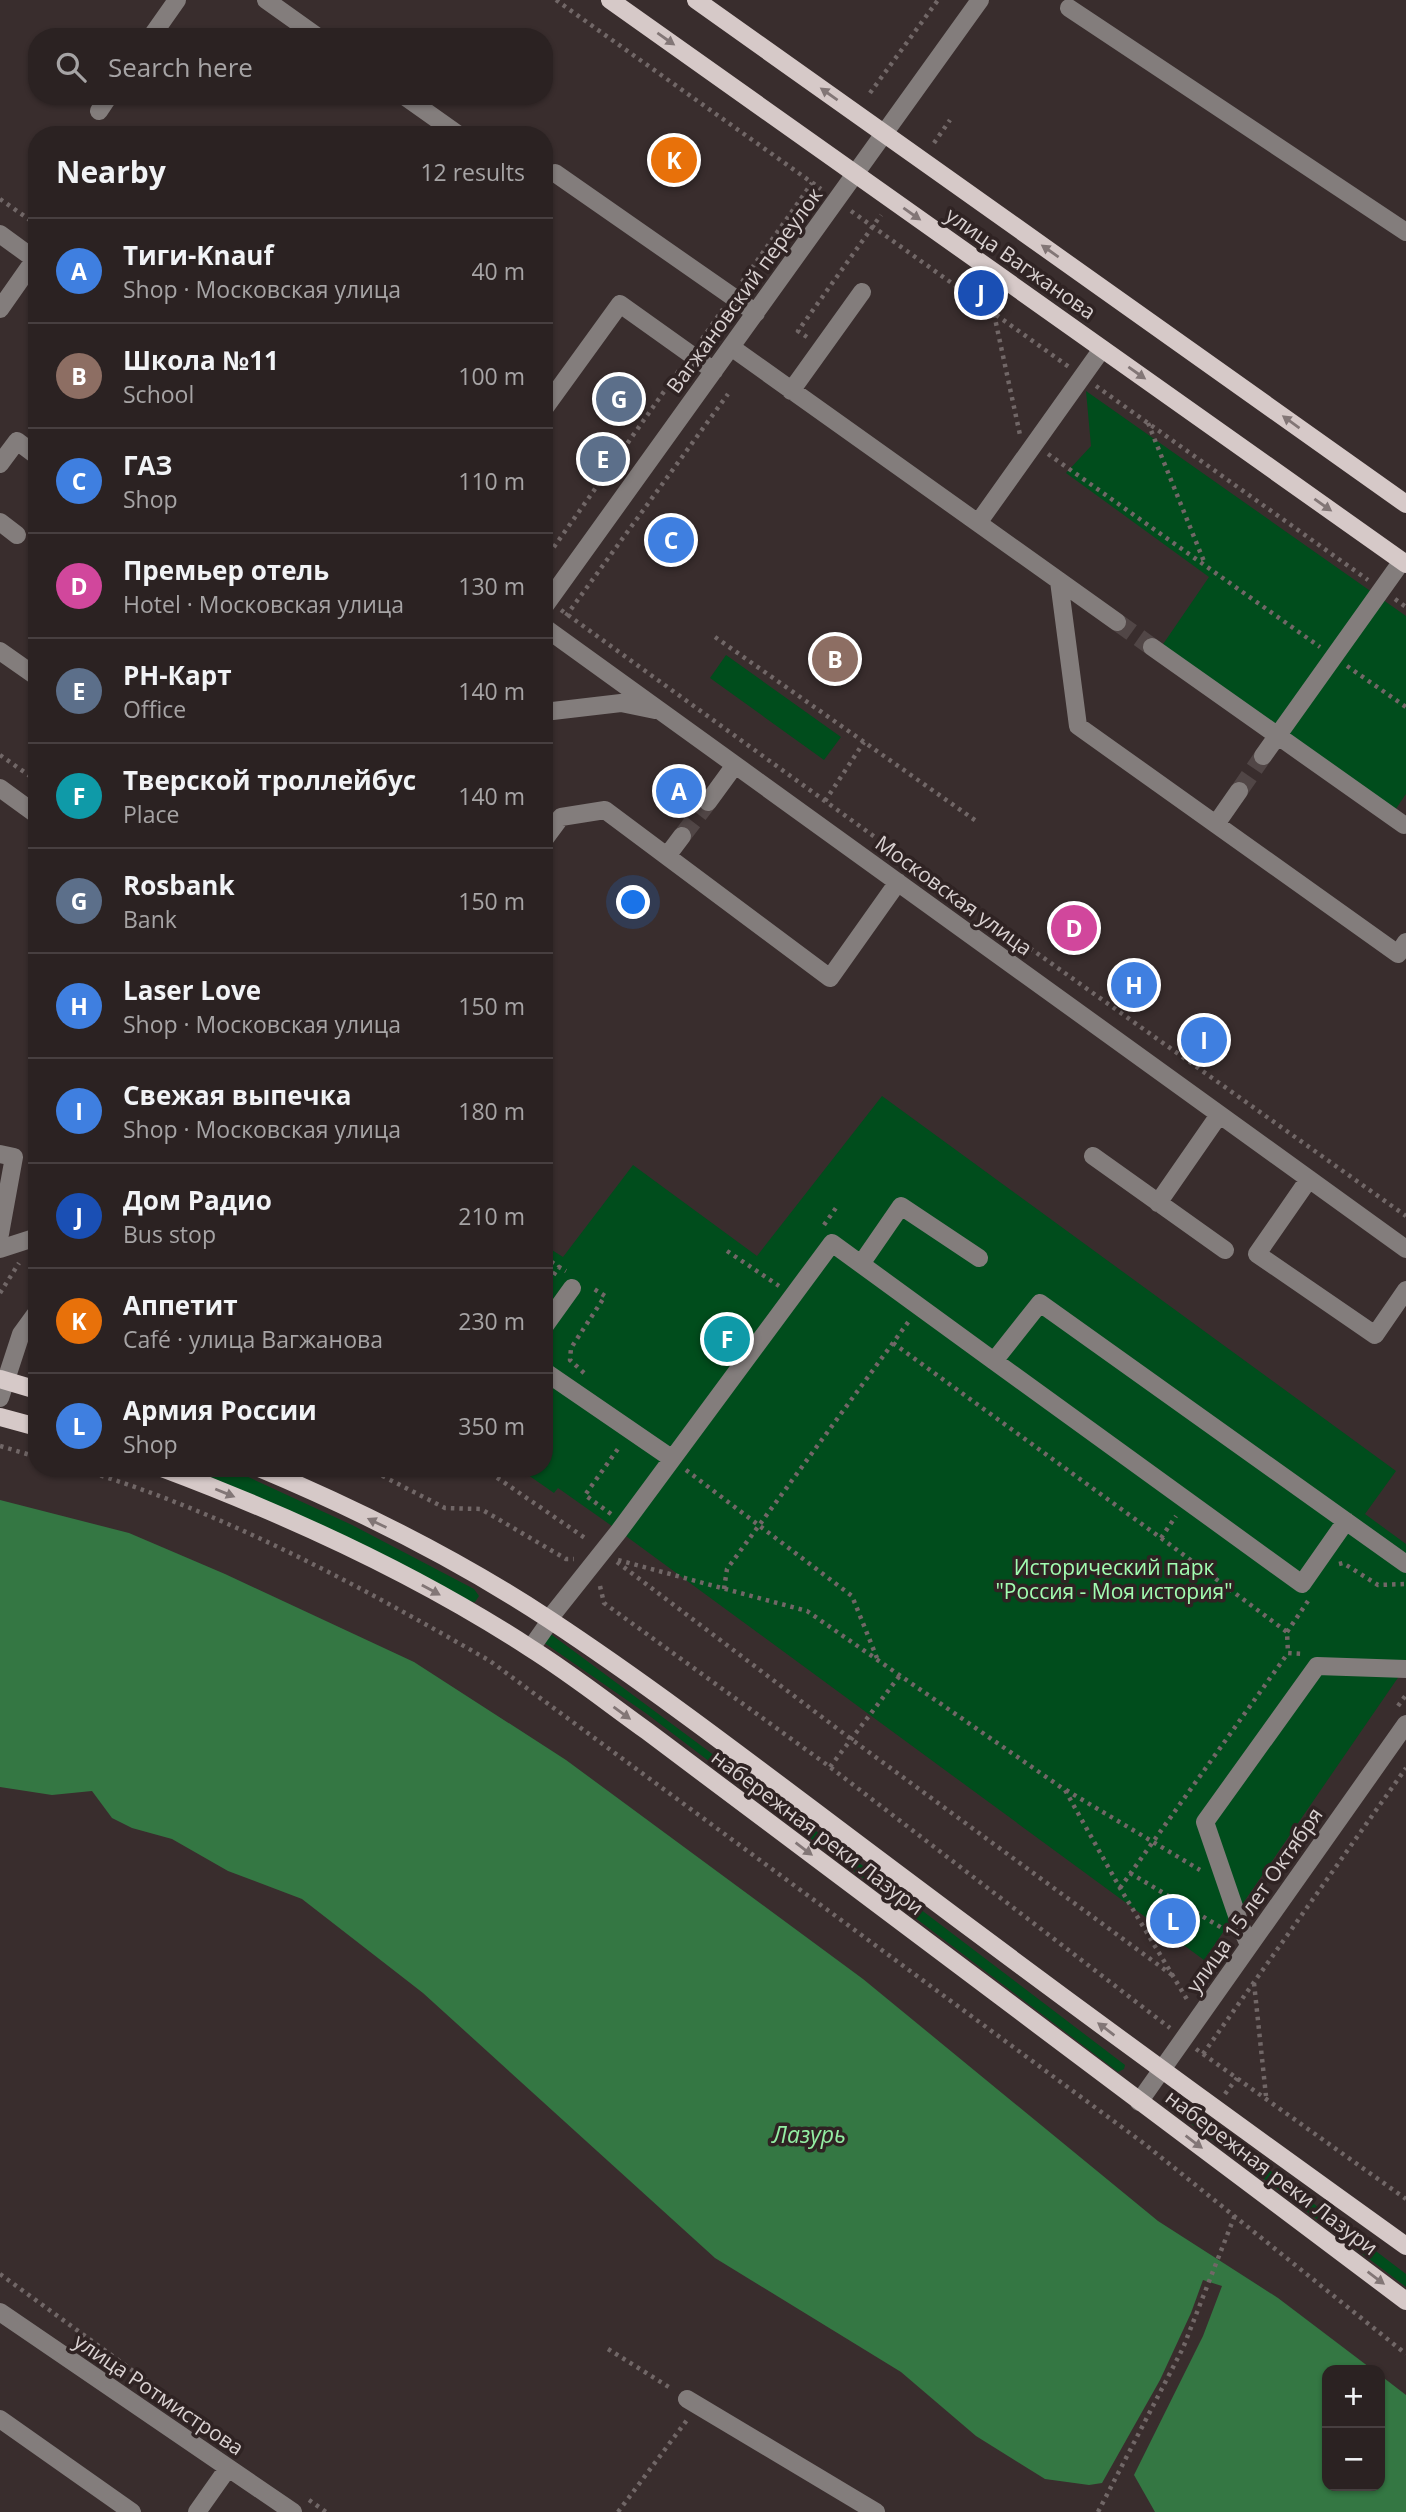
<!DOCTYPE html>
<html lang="en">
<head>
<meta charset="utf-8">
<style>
	:root { --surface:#2b2222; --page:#372f2f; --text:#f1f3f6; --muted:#a6a4a5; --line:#473f40; --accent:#1a73e8 }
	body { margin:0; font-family:"Open Sans",sans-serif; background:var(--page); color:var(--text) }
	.controls { position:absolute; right:21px; bottom:21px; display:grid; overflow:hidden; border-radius:14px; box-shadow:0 2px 5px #0004 }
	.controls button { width:63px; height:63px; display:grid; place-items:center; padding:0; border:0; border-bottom:2px solid var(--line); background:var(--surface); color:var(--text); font:35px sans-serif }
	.you { position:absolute; left:634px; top:903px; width:24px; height:24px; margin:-18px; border:5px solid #fff; border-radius:50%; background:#1a73e8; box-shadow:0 0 0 10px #1a73e833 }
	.badge { display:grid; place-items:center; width:46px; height:46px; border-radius:50%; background:var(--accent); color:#fff; font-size:23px; font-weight:700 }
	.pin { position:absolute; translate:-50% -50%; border:4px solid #fff; box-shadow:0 2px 7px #0006 }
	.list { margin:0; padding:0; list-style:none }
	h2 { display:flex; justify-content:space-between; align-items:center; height:91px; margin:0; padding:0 28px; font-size:30px }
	h2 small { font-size:23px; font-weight:400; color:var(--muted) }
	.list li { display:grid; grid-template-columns:46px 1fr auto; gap:21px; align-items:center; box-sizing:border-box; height:105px; padding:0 28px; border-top:2px solid var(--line) }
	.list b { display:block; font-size:26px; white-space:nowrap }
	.list p { margin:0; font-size:23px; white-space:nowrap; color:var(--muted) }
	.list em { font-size:23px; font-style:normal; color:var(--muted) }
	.icon { flex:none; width:38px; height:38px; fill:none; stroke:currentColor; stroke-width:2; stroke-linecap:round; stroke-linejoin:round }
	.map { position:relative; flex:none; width:1406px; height:2512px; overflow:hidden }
	.search { position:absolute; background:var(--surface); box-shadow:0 2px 5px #0004; left:28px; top:28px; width:525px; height:77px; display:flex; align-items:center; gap:18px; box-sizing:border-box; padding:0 24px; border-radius:28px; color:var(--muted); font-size:26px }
	.panel { position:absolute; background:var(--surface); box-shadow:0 2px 5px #0004; left:28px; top:126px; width:525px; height:1351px; border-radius:28px }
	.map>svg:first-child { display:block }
	.green { fill:#004d1c }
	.water { fill:#347743 }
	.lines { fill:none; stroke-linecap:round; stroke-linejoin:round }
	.minor-tunnel { stroke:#514646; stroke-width:18; stroke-dasharray:18 9; stroke-linecap:butt }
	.path { stroke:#716767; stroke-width:4.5; stroke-dasharray:3.5 5; stroke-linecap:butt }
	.minor { stroke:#837d7c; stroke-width:18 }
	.major { stroke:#d6c9c8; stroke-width:18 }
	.oneway { fill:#827676 }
	.labels { text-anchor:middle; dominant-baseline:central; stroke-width:7; stroke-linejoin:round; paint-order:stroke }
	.street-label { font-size:21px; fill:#d9d1d1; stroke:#2f2323 }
	.park-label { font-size:21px; fill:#a1fdb1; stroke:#2f2323 }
	.water-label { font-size:23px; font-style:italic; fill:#93eea3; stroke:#2f2323 }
</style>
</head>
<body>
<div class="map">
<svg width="1406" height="2512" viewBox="0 0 1406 2512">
	<rect width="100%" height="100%" fill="#392d2d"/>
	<path class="green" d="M1086,391L1406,616V794L1389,819L1157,653L1209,577L1066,473L1091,446Z
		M726,655L841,737L824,760L710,678Z
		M882,1096L1396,1471L1365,1514L1406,1544V1666L1204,1960L619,1531L558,1488L554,1493L518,1468H544V1245L563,1257L633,1165L757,1256Z
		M190,1468H226L246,1476L352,1525L474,1589L479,1596L475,1602L467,1601L346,1537Z
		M548,1632L878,1877L1125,2065L1124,2069L1118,2072L647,1714L543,1642Z
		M1196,2114L1406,2274V2287L1189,2122Z"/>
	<path class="water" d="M0,1500L129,1533L225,1574L414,1662L566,1760L863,1979L1158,2221L1278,2298L1373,2370H1327V2486H1380V2375L1406,2395V2512H1155L1134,2475L1203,2336L1222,2286L1203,2280L1191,2313L1160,2380L1102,2483L1089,2485L1045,2479L976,2436L901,2372L715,2258L423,1993L302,1899L228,1871L172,1839L132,1828L112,1818L92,1791L52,1795L0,1787Z"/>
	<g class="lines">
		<path class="minor-tunnel" d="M1117,622L1152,647
			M1239,791L1263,756
			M682,836L708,802"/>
		<path class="path" d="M556,0L821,189
			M870,93L938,0
			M934,143L950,120
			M0,199L37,225
			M851,211L1069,367
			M742,282L812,183
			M994,314L1020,435
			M807,337L798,331L881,215
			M702,339L723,309
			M1096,386L1368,580
			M1148,423L1205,564
			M1048,454L1320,647
			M544,561L680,369
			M1395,599L1406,607
			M561,610L937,882L1406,1216
			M566,616L728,394
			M715,637L979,823
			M1347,666L1406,707
			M0,755L37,781
			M825,801L864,742
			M824,1225L838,1205
			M727,1251L779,1286
			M544,1257L559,1267
			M544,1289L559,1267L566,1271
			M0,1293L19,1263
			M893,1343L1161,1538L1287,1632L1288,1653
			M584,1373L570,1360L571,1348L605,1296L591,1287
			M0,1446L37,1457
			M76,1468C223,1511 358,1585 490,1661L1142,2142L1406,2354
			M367,1468L445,1508L481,1509L566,1559H574
			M483,1468L588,1540
			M686,1470L852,1596L877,1658
			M611,1514L585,1495L620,1446
			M1161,1538L1176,1516
			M618,1560L807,1611L1065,1790L1120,1888L1188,2001
			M617,1562L851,1739L1172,1975
			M1339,1564L1343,1563L1378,1585L1404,1584
			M600,1586L604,1603L830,1767L1170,2028
			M724,1589L727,1569L909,1321
			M1287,1632L1308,1601
			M1398,1706L1406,1695
			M830,1767L901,1674
			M1066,1790L1200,1870
			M1130,1873L1222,1928
			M1120,1888L1288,1653L1304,1654
			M1254,1983L1266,2096
			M1196,2049L1406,2199
			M1203,2054L1406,1768
			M1225,2094L1237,2078
			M0,2274L240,2449
			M608,2349L672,2389
			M309,2500L326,2512
			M618,2512L687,2420
			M1098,2512L1183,2348L1235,2215"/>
		<path class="minor" d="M266,0L318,37
			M1069,8L1406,232
			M151,37L177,0
			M404,96L459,135
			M99,111L109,96
			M555,173L756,313
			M0,234L37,261
			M0,309L35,259
			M731,347L1117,622
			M791,391L862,292
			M544,409L620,304L714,371
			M0,464L17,441L37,456
			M0,522L17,535
			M978,523L1102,349
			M1059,581L1078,726L1398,954L1406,942
			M544,607L980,0
			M544,627L1406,1249
			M1152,647L1404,825
			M0,651L37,677
			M544,712L621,703L655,710
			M1263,756L1402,561
			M0,788L37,815
			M708,802L735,765
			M1216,824L1239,791
			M544,840L561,817L605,810L830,978L898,882
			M667,856L682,836
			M0,1154L14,1157L0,1234
			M1093,1156L1225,1250
			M1309,1179L1257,1254L1375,1335L1406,1290
			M1158,1203L1219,1115
			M0,1249L37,1237
			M861,1264L901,1206L979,1258
			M544,1327L572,1288
			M994,1361L1302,1584L1346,1521
			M544,1371L671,1458
			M0,1398L21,1334L37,1312
			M531,1648L550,1621L549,1619L619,1531L832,1243L994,1361L1040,1303L1406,1564
			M1249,1945L1241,1927L1205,1822L1317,1666L1406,1669
			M1139,2102L1406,1724
			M0,2312L293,2512
			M687,2399L876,2512
			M0,2419L132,2512
			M197,2512L228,2468"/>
		<path class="major" d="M610,0L1406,564
			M696,0L1406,504
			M0,1379L37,1390
			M0,1417L37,1427
			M162,1468C290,1516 415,1573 530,1648C570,1673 608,1703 647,1731L1406,2301
			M259,1468C359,1510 459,1560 550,1620C668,1698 780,1786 894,1871C1063,1998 1234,2123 1406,2246"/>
	</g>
	<defs><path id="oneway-solid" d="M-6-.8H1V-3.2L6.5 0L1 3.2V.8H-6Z" transform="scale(1.75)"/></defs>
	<g class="oneway">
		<use href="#oneway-solid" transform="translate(666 39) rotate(35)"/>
		<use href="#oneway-solid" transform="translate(829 94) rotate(-145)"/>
		<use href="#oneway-solid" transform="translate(912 214) rotate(35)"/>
		<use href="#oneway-solid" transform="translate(1050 251) rotate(-145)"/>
		<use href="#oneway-solid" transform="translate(1137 373) rotate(35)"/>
		<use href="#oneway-solid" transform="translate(1291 422) rotate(-144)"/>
		<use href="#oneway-solid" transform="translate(1323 505) rotate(35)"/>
		<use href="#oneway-solid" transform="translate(225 1493) rotate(22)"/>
		<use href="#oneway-solid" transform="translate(377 1523) rotate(-154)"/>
		<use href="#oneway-solid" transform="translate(431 1590) rotate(29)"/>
		<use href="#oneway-solid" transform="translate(622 1713) rotate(36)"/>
		<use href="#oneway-solid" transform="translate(804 1849) rotate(37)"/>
		<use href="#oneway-solid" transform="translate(1106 2029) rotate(-143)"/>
		<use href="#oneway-solid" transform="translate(1194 2142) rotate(37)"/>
		<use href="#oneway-solid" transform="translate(1376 2278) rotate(37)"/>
	</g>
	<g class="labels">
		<g class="street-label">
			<text transform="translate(1021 263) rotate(35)">улица Вагжанова</text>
			<text transform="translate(744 290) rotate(-54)">Вагжановский переулок</text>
			<text transform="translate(954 895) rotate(36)">Московская улица</text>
			<text transform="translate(818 1832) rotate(37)">набережная реки Лазури</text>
			<text transform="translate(1254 1900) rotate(-55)">улица 15 лет Октября</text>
			<text transform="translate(1272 2172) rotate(37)">набережная реки Лазури</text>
			<text transform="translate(159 2394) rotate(34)">улица Ротмистрова</text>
		</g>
		<g class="park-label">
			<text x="1114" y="1567">Исторический парк<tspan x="1114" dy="24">"Россия - Моя история"</tspan></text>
		</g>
		<g class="water-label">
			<text x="809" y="2134">Лазурь</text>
		</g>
	</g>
</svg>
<div class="controls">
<button>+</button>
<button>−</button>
</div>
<div class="you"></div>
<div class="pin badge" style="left:679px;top:791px;background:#3f7fe0">A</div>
<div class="pin badge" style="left:835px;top:659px;background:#8d6e63">B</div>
<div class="pin badge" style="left:671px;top:540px;background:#3f7fe0">C</div>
<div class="pin badge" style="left:1074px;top:928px;background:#d1479c">D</div>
<div class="pin badge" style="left:603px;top:459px;background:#5c6f8a">E</div>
<div class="pin badge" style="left:727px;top:1339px;background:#0f9aa8">F</div>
<div class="pin badge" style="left:619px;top:399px;background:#5c6f8a">G</div>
<div class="pin badge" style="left:1134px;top:985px;background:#3f7fe0">H</div>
<div class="pin badge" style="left:1204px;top:1040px;background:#3f7fe0">I</div>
<div class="pin badge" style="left:981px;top:293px;background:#1a4fb4">J</div>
<div class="pin badge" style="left:674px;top:160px;background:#e8710a">K</div>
<div class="pin badge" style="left:1173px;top:1921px;background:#3f7fe0">L</div>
<div class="search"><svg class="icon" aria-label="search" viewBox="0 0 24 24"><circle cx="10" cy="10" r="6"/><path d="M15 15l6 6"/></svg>Search here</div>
<section class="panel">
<h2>Nearby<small>12 results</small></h2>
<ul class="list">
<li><span class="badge" style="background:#3f7fe0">A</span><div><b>Тиги-Knauf</b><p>Shop · Московская улица</p></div><em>40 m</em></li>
<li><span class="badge" style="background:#8d6e63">B</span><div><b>Школа №11</b><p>School</p></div><em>100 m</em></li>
<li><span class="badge" style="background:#3f7fe0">C</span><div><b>ГАЗ</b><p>Shop</p></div><em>110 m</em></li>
<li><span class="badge" style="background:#d1479c">D</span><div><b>Премьер отель</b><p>Hotel · Московская улица</p></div><em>130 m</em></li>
<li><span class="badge" style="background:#5c6f8a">E</span><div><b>РН-Карт</b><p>Office</p></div><em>140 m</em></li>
<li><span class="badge" style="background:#0f9aa8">F</span><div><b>Тверской троллейбус</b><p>Place</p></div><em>140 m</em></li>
<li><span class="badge" style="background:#5c6f8a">G</span><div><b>Rosbank</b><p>Bank</p></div><em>150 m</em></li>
<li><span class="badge" style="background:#3f7fe0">H</span><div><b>Laser Love</b><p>Shop · Московская улица</p></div><em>150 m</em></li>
<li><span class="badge" style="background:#3f7fe0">I</span><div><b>Свежая выпечка</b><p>Shop · Московская улица</p></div><em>180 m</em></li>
<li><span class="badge" style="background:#1a4fb4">J</span><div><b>Дом Радио</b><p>Bus stop</p></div><em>210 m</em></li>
<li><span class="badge" style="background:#e8710a">K</span><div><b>Аппетит</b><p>Café · улица Вагжанова</p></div><em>230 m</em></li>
<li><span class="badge" style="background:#3f7fe0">L</span><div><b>Армия России</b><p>Shop</p></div><em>350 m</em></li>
</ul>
</section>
</div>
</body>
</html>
